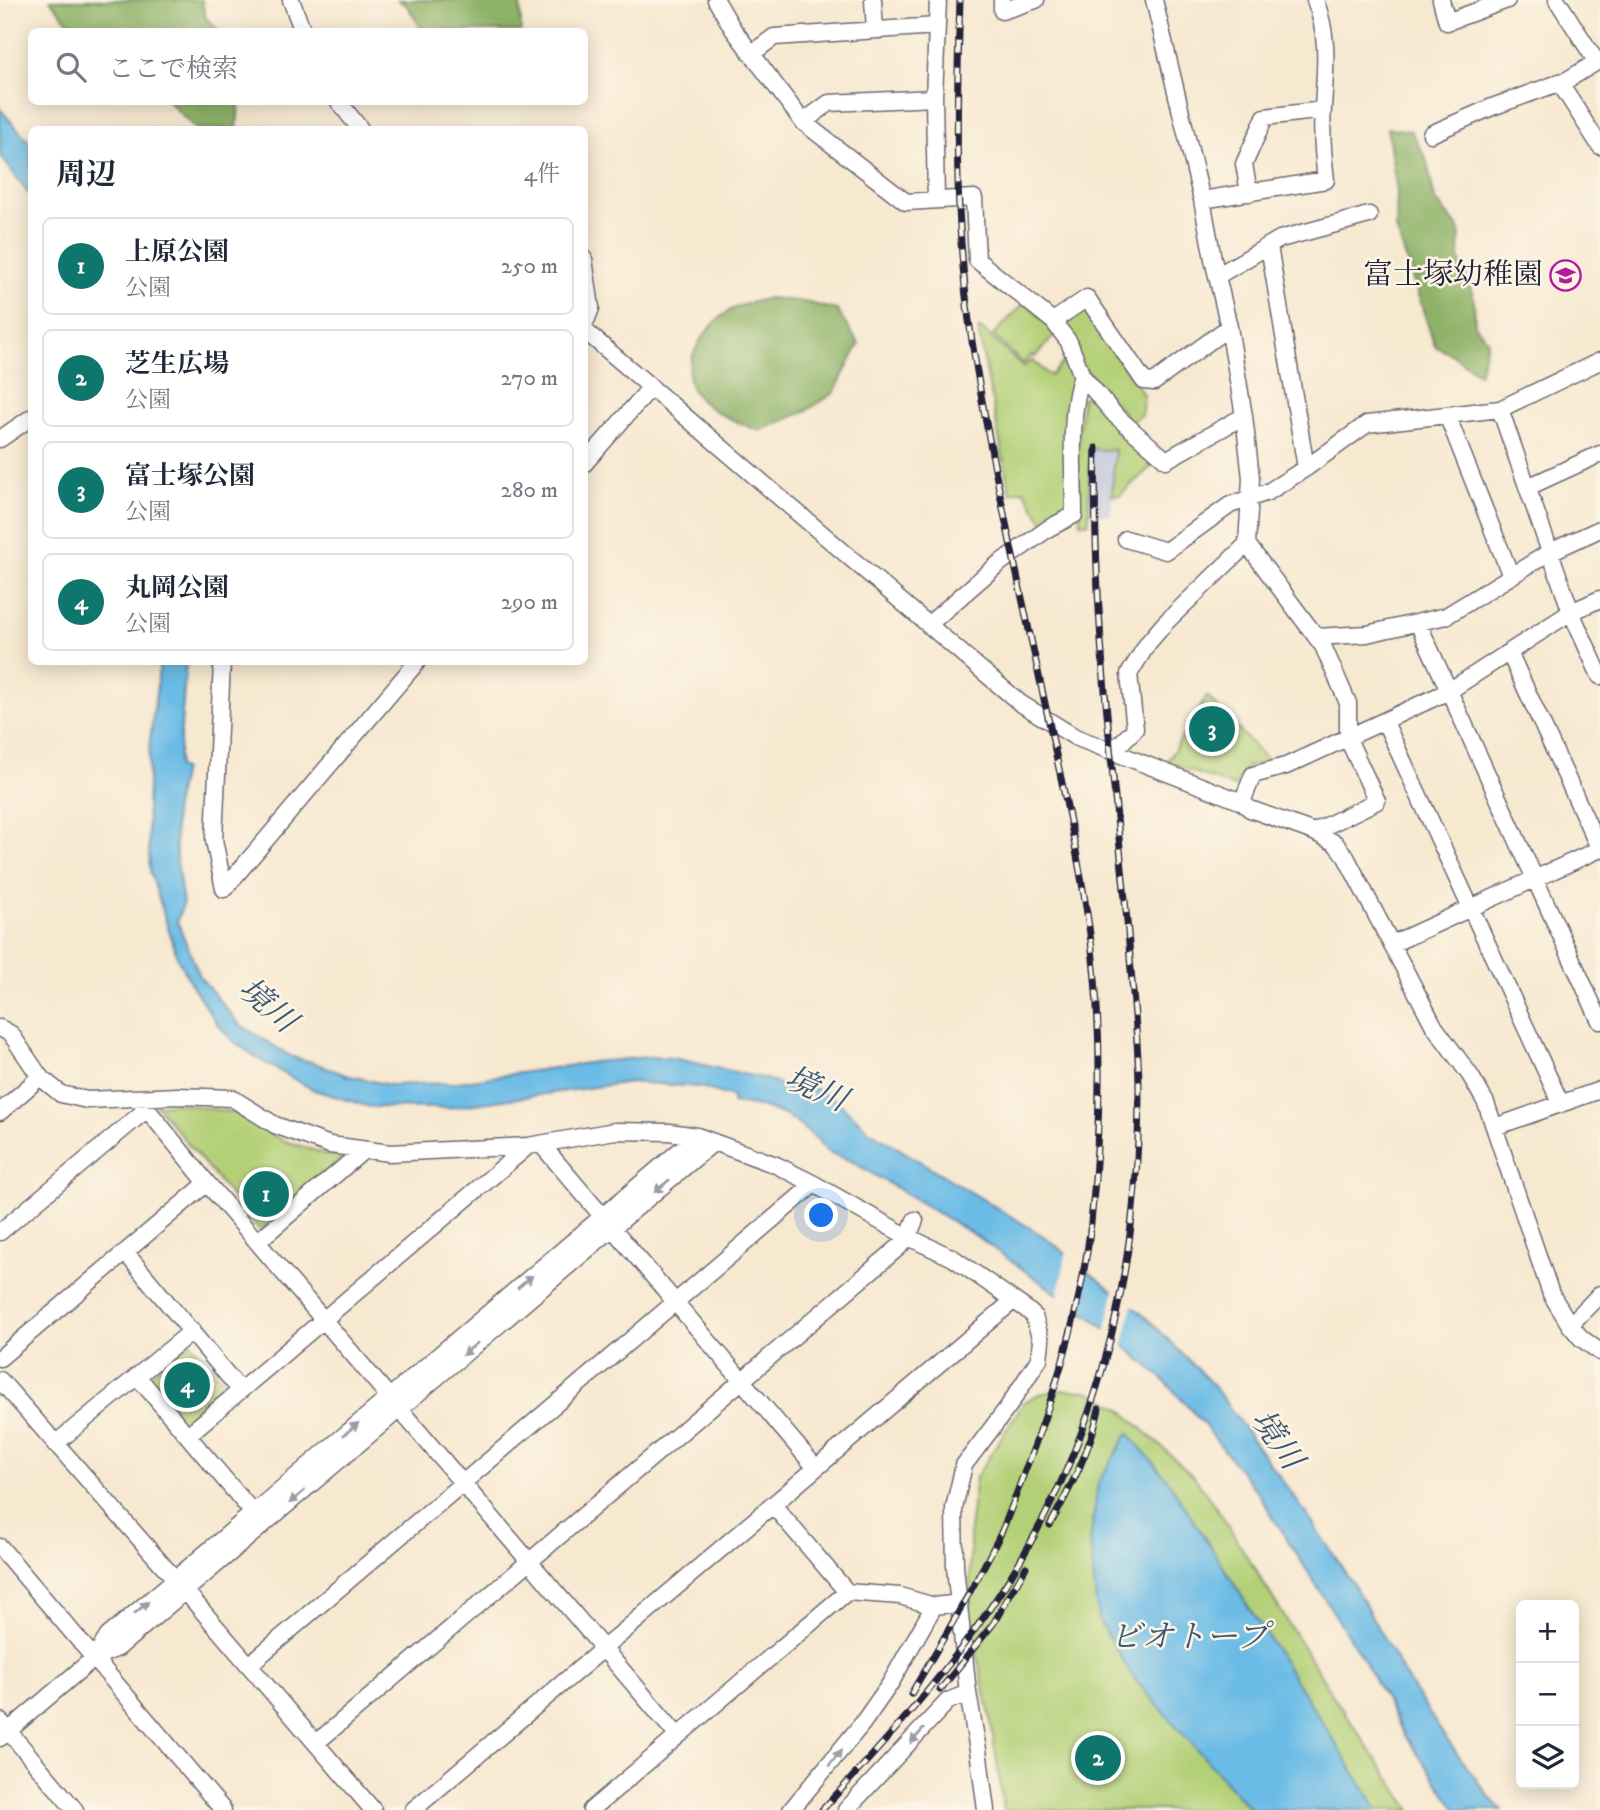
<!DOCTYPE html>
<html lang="ja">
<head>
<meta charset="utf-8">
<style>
	:root { --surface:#fff; --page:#f6f6f7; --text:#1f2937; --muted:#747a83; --line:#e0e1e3; --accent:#0f766e }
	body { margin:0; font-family:"IM FELL DW Pica","Noto Serif JP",serif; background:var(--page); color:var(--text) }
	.controls { position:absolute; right:21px; bottom:21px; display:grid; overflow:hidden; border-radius:10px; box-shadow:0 4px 18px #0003 }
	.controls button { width:63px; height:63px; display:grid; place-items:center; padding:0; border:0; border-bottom:2px solid var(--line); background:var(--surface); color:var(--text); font:35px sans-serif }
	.you { position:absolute; left:822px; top:1216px; width:24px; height:24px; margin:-18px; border:5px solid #fff; border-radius:50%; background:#1a73e8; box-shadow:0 0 0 10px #1a73e833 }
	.badge { display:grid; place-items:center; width:46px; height:46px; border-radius:50%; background:var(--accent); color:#fff; font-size:23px; font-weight:700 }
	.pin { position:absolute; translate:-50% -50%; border:4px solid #fff; box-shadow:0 2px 7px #0006 }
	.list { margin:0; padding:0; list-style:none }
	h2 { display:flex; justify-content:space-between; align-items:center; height:91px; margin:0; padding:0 28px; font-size:30px }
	h2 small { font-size:23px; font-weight:400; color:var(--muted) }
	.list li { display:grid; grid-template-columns:46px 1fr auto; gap:21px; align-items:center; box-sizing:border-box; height:98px; margin:0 14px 14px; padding:0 14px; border:2px solid var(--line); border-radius:10px }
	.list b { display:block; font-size:26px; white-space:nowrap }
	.list p { margin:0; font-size:23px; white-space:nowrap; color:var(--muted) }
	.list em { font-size:23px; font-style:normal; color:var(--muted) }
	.icon { flex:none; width:38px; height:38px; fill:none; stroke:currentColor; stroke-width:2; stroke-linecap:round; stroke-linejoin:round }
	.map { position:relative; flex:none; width:1600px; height:1810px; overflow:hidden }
	.search { position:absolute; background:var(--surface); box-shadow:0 4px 18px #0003; left:28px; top:28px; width:560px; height:77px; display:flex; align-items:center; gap:18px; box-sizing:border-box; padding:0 24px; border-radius:10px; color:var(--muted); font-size:26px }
	.panel { position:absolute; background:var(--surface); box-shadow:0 4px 18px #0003; left:28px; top:126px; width:560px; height:539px; border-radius:10px }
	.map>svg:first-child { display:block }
	.industrial { fill:#bfc2dd }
	.green { fill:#b3d077; stroke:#6a7959; stroke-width:2 }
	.forest { fill:#8eb268; stroke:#586a52; stroke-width:2 }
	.water { fill:#6bbbe6; stroke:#466e90; stroke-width:2 }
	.pier { fill:#f7e8d0 }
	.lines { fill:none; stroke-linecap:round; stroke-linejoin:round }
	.minor-casing { stroke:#6d676f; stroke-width:19 }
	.minor { stroke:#fff; stroke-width:16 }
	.rail-casing { stroke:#22223b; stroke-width:7 }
	.rail { stroke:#fcf5e5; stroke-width:4.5; stroke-dasharray:13; stroke-linecap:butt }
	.oneway { fill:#9c9ca7 }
	.labels { text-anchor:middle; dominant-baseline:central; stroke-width:5; stroke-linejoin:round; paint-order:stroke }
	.poi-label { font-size:30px; fill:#22223b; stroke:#fcf5e5; text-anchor:end }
	.water-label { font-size:32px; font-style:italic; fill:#3c5877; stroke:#fcf5e5 }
</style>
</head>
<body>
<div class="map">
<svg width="1600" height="1810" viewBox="0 0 1600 1810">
	<rect width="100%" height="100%" fill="#fcf5e5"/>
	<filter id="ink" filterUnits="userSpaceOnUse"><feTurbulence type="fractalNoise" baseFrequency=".0143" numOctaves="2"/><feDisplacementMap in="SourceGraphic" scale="14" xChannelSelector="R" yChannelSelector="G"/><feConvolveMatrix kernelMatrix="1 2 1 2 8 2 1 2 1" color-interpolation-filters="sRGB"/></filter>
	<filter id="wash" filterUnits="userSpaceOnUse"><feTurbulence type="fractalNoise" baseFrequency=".00686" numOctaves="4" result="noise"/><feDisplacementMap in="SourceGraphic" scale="28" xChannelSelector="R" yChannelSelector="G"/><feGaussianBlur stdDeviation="1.57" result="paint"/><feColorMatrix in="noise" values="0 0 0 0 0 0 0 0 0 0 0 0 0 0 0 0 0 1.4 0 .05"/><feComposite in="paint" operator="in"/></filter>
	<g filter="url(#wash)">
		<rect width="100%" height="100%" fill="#f7e8d0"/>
		<path class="industrial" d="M1089,449L1115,450L1111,515L1088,514Z"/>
		<path class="green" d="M1025,302L1057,333L1035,357L1032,355L1023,364L993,335Z
			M1086,307L1144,396L1141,415L1131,422L1083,367L1061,325Z
			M978,329H982L1023,367L1032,360L1050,376L1070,356L1074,373L1070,395L1068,512L1045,525L1024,490L1010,493Z
			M1090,393L1154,455V464L1119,496L1112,495L1115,450L1089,449V523H1080L1077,450L1082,398Z
			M1207,696L1268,761L1247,767L1234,787L1167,762Z
			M178,1103L235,1113L282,1140L328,1155L344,1156L260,1231L156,1105Z
			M190,1342L230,1389L183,1428L143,1381Z
			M1063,1390L1088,1391L1121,1409L1195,1478L1222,1516L1335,1699L1411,1810H1004L990,1716L970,1623V1522L976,1477L1024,1402L1039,1394Z"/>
		<path class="forest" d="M50,0H202L205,17L219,31H83L69,23Z
			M398,0H520L521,31H423L407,6Z
			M169,102H239L237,129H196Z
			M1387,128L1411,131L1427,161L1435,200L1460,230L1459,257L1474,298L1475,326L1488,340L1479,374L1451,354L1435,346L1396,229L1397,191Z
			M769,298L805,302L837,310L859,344L834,393L804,412L759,431C738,422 712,414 697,396C672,369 710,318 737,307C747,303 758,301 769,298Z"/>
		<path class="water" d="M0,109L31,144V197L0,155Z
			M160,662H186L178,767L183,769L174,812L176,855L183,904L177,921L200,977L239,1024L292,1057L312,1062L346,1075L389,1085L451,1083L594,1062L648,1057L673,1058L766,1079L805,1093L810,1086L836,1100L870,1131L1045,1237L1147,1318L1213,1385L1307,1515L1355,1587L1408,1681L1445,1737L1490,1798L1502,1810H1457L1405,1736L1366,1664L1258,1493L1201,1421L1164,1380L1097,1322L976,1236L851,1161L826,1151L817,1139L789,1117L766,1108L732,1103V1097L701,1087L630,1082L447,1108L370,1107L314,1090L258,1059L233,1041L218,1025L191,984L178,959L150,871L147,806L150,740Z
			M1128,1433L1168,1480L1378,1810H1251L1135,1680L1098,1620L1090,1543L1098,1483Z"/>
		<path class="pier" d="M1067,1250L1087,1266L1078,1312L1058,1297Z
			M1115,1288L1133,1303L1123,1349L1105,1333Z"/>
	</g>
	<g filter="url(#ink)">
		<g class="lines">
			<defs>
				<path id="minor" d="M291,0L303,32
					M716,0L733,29L803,122L906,202L974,198L977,260L1053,321L1069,342L1082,376L1115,415L1166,460L1244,416
					M873,0L875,29
					M1002,0V11L1036,0
					M1154,0L1202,200L1213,259L1229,327L1244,416L1251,478L1247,544L1323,646L1348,703V739L1377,801L1314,832
					M1441,0L1447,22L1507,0
					M1557,0L1596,61
					M751,54L774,37L937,26
					M1559,82L1600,146
					M339,102L361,130
					M803,122L829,103L934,98
					M1431,134L1492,107L1567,80L1600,60
					M1249,193L1244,164L1265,117L1323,110
					M936,200L934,98L938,0
					M1202,200L1326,180C1323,156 1321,133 1323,108C1325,69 1330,38 1315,0
					M1269,246L1306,468
					M584,259L591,308L584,326
					M1217,276L1280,239L1369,215
					M1053,321L1087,298L1144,381L1154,382L1229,327
					M584,330L1020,703L1075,737L1242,802L1250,809L1314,832L1335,843L1346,857L1434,1026L1470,1075L1486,1103L1551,1294L1570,1325L1581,1338L1600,1352
					M1500,409L1571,612L1600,676
					M1447,415L1511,576
					M0,439L32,417
					M584,464L651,387
					M1528,487L1600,454
					M1126,539L1166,551L1230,505L1268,492L1306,468L1367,424L1500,409L1600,361
					M1418,623L1600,1021
					M928,625L997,565L1049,528L1074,515C1074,474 1068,414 1082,376
					M1316,637L1367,634L1446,616L1550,552L1600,529
					M1509,652L1600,850
					M222,662L214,840L224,889L417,662
					M1385,722L1561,1104
					M1112,752L1135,729L1129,674L1148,643L1165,623L1247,544
					M1242,802L1253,775L1286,766L1449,691L1571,612L1600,599
					M1392,944L1600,849
					M0,1028L11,1034L40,1077L61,1094L87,1100L178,1096L232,1098L275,1125L330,1145L390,1153L528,1146L615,1131L669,1132L697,1136L776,1165L814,1184L908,1237L953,1258L1026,1309L1034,1316L1041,1341L1039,1359L1008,1407L964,1465L954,1508L955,1567L968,1693L978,1750L986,1810
					M138,1098L207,1183L677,1735
					M0,1112L40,1077
					M1495,1127L1600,1090
					M541,1144L816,1468
					M0,1232L147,1109
					M257,1242L364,1150
					M125,1252L240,1390
					M1570,1325L1600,1294
					M0,1358L207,1183
					M137,1376L260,1521
					M0,1380L175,1579L373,1810
					M188,1435L528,1146
					M55,1444L192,1331
					M773,1505L847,1592
					M0,1547L223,1810
					M95,1657L118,1648L714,1142
					M249,1665L814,1184
					M0,1721L75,1810
					M0,1738L95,1657L108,1636L697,1136
					M316,1743L899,1247L908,1237L915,1220
					M413,1810L1013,1301
					M591,1810L847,1592L900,1596L934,1606L960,1603
					M791,1810L862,1724L890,1684L934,1606
					M846,1810L948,1701L968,1693"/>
			</defs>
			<use href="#minor" class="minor-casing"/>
			<use href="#minor" class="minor"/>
			<defs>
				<path id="rail" d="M1050,1525C1071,1487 1090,1451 1099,1409
					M940,1690L993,1624L1026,1567
					M911,1694C942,1641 974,1588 1001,1533C1009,1515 1016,1495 1023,1476C1055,1395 1081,1310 1091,1223C1101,1127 1103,1029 1090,934C1081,868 1066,802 1052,736C1024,605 993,474 972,341C954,226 956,116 960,0
					M822,1810C880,1748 937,1684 986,1614C1096,1456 1139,1281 1139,1090C1139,1041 1132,992 1129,944C1115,779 1091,614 1096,448"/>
			</defs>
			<use href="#rail" class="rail-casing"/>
			<use href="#rail" class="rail"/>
		</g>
		<defs><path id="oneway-solid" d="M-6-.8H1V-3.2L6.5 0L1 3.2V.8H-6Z" transform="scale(1.75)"/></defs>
		<g class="oneway">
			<use href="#oneway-solid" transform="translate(662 1186) rotate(140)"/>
			<use href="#oneway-solid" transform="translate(525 1282) rotate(-40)"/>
			<use href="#oneway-solid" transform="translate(470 1349) rotate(140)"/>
			<use href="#oneway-solid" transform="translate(351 1429) rotate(-40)"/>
			<use href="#oneway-solid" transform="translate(297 1497) rotate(140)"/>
			<use href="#oneway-solid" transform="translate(141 1608) rotate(-40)"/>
			<use href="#oneway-solid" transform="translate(917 1736) rotate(132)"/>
			<use href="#oneway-solid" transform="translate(835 1758) rotate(-52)"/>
		</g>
	</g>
	<defs>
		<symbol id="school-ring" viewBox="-11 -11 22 22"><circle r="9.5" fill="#fcf5e5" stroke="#b5179e" stroke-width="1.5"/><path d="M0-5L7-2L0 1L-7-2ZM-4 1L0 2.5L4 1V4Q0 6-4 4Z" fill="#b5179e"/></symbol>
	</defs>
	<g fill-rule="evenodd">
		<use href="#school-ring" x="1548" y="258" width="35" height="35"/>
	</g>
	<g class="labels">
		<g class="poi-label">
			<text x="1543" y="275">富士塚幼稚園</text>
		</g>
		<g class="water-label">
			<text transform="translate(267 1006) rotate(41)">境川</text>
			<text transform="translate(816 1090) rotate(24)">境川</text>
			<text transform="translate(1276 1440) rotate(55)">境川</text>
			<text x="1189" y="1638">ビオトープ</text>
		</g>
	</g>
</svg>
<div class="controls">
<button>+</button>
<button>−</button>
<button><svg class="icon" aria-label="layers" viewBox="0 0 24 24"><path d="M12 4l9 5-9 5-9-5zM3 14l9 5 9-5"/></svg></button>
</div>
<div class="you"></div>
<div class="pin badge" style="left:266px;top:1194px">1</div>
<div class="pin badge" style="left:1098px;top:1758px">2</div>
<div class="pin badge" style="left:1212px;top:729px">3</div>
<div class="pin badge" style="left:187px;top:1385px">4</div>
<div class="search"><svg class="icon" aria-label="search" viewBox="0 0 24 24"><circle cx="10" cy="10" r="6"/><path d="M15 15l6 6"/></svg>ここで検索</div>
<section class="panel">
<h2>周辺<small>4件</small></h2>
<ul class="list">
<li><span class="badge">1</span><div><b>上原公園</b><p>公園</p></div><em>250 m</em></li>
<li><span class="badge">2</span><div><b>芝生広場</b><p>公園</p></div><em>270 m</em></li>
<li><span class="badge">3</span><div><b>富士塚公園</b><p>公園</p></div><em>280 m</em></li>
<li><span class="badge">4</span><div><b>丸岡公園</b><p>公園</p></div><em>290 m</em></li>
</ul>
</section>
</div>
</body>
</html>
